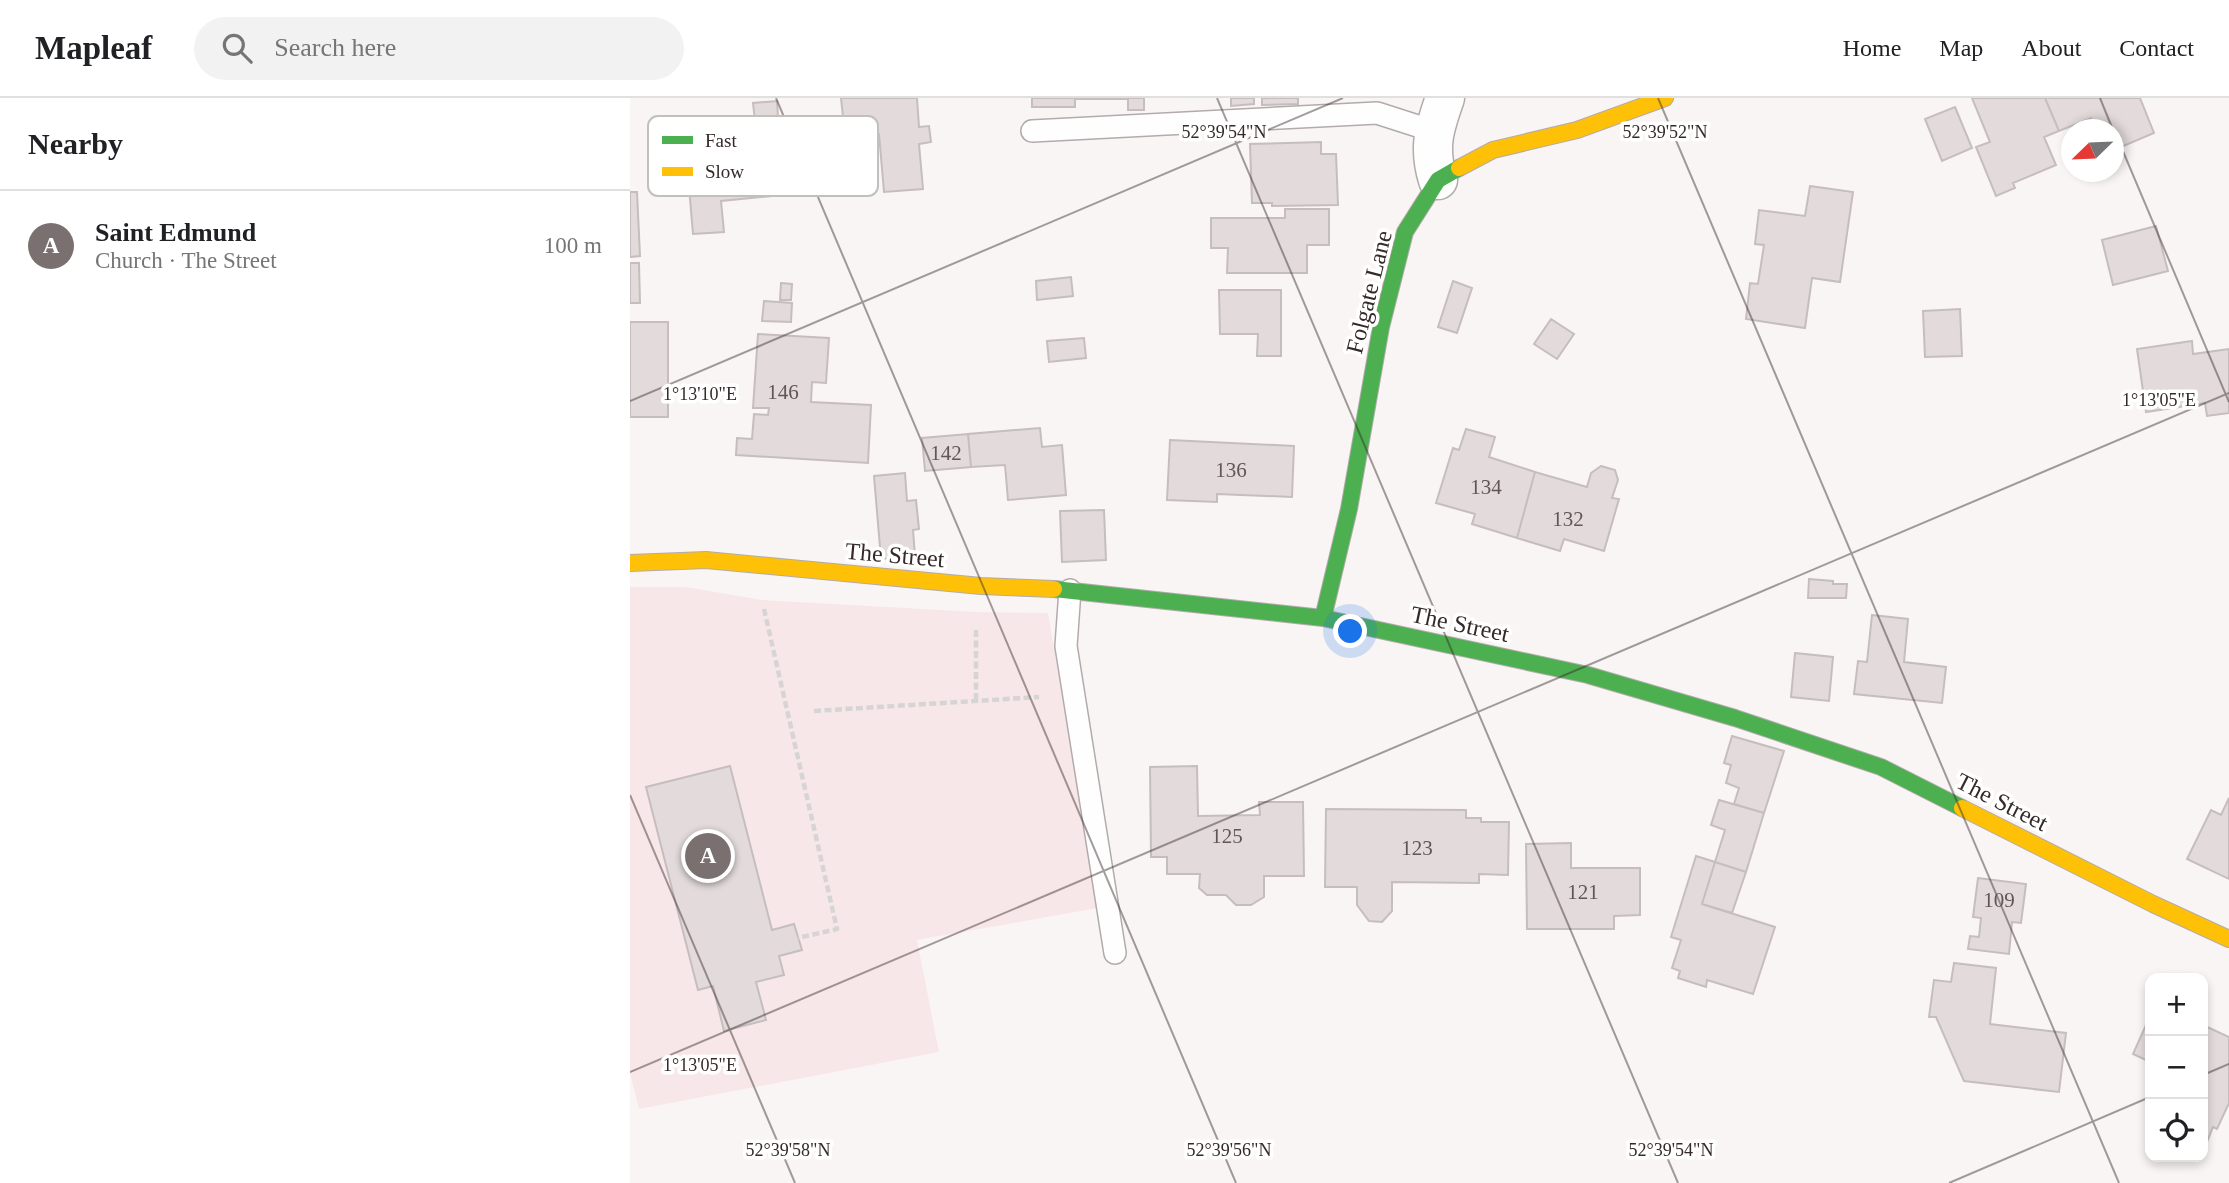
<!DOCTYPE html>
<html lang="en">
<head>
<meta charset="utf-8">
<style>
	:root { --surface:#fff; --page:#f2f2f2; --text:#202124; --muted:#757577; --line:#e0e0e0; --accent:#7a7070 }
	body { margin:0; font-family:"Times New Roman",serif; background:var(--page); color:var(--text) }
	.controls { position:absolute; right:21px; bottom:21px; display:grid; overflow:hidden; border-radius:14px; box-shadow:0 4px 10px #0003 }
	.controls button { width:63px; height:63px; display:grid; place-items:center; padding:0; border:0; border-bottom:2px solid var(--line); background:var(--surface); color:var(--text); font:35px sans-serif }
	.compass { position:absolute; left:1431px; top:21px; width:63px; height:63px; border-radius:50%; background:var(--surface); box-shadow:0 4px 10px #0003; rotate:247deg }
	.you { position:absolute; left:721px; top:534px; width:24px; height:24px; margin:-18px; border:5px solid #fff; border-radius:50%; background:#1a73e8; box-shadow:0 0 0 10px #1a73e833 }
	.badge { display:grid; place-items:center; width:46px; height:46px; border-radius:50%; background:var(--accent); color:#fff; font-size:23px; font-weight:700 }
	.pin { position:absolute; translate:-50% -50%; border:4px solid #fff; box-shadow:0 2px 7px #0006 }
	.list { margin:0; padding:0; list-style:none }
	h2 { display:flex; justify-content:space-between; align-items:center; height:91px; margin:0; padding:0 28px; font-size:30px }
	h2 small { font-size:23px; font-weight:400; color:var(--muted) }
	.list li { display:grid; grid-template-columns:46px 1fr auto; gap:21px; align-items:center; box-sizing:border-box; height:112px; padding:0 28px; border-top:2px solid var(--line) }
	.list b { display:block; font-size:26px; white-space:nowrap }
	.list p { margin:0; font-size:23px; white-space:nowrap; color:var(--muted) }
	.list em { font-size:23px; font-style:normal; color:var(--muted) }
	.icon { flex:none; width:38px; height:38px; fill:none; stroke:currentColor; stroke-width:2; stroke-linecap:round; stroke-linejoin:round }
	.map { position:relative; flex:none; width:1599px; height:1085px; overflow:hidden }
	header { display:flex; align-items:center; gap:42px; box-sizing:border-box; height:98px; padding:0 35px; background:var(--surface); border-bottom:2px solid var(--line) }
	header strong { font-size:33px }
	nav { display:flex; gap:38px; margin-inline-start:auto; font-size:24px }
	.search { width:490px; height:63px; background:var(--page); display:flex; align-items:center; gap:18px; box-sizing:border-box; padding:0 24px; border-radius:38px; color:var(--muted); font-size:26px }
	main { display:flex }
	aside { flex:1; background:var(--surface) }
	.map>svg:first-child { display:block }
	.green { fill:#f8e7e8 }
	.building { fill:#e3dbdb; stroke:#c6bdbe; stroke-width:2 }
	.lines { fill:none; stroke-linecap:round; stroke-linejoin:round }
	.lane-casing { stroke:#b3abab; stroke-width:24 }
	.street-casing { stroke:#b3abab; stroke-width:41 }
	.fast-casing { stroke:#b3abab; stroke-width:18 }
	.slow-casing { stroke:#b3abab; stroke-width:18 }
	.path { stroke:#d7d4d4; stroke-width:4.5; stroke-dasharray:7 3.5; stroke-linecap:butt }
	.lane { stroke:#fefefe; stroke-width:21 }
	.street { stroke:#fefefe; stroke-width:38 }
	.fast { stroke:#4caf50; stroke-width:16 }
	.slow { stroke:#ffc107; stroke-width:16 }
	.ticks { fill:none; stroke:#352929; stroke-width:2; stroke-opacity:0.45 }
	.labels { text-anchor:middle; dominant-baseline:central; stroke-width:7; stroke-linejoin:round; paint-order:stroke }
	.number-label { font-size:21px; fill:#605656 }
	.street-label { font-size:24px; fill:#352929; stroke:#fff }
	.key { fill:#fff; stroke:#c2bfbf; stroke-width:2 }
	.key-label { font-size:19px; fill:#352929 }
	.ticks-label { font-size:18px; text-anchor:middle; fill:#352929; stroke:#fff; stroke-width:7; stroke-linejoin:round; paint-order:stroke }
</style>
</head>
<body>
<header>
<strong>Mapleaf</strong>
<div class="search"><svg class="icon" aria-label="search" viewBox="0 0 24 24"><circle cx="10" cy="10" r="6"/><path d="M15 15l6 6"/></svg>Search here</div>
<nav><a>Home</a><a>Map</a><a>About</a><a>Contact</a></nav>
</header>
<main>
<aside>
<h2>Nearby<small></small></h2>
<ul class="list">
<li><span class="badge">A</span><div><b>Saint Edmund</b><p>Church · The Street</p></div><em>100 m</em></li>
</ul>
</aside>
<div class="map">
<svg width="1599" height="1085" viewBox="0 0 1599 1085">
	<rect width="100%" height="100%" fill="#faf5f5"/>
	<path class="green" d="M0,489H56L132,502L347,514L418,515L468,810L287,842L309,954L9,1011L0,975Z"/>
	<path class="building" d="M211,0H287L289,29L299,28L301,44L289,46L293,91L254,94L249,36L215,38Z
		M402,0H514V12H498V1H445V9H402Z
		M601,0H624V6L601,8Z
		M632,0H668V6L632,7Z
		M1342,0H1415L1429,33L1414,39L1426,67L1383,85L1385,90L1366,98L1346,49L1360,44Z
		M1415,0H1510L1524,35L1484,52V32H1465L1461,20L1429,33Z
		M147,3L148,19H155L160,73L182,72L184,94L91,103L94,134L63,136L55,42L84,40V47L119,44L117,23H125L123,5Z
		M1325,9L1342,50L1312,63L1295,21Z
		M691,44V56H706L708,107L642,108V105H622L620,46Z
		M1180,88L1223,94L1210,184L1182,180L1175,230L1116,221L1120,185L1128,186L1134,147L1125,146L1129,112L1175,118Z
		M0,94H7L10,158L0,159Z
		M655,111H699V147H677V175H597L598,150H581V120H655Z
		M1526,128L1538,173L1483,187L1472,142Z
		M0,165H9L10,205H0Z
		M441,179L443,198L407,202L406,183Z
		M823,183L842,190L827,235L808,229Z
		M151,185L162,186L161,202H150Z
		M589,192H651V258H627L628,236H590Z
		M134,203L162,205L161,224L132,223Z
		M1330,211L1332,258L1295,259L1293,213Z
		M921,221L944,236L927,261L904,246Z
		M0,224H38V319H0Z
		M128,236L199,240L196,285L182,284L181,304L241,307L238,365L106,357L107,340L122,341L124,316L138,317L139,310H123Z
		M454,240L456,260L419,264L417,243Z
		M1562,243L1563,256L1599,251V315L1577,318L1575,305L1516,314L1507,251Z
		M410,330L412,349L432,347L436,397L378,402L375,367L341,369L338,336Z
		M836,331L865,339L859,359L905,374L887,440L842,426L845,416L806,405L823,350L829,352Z
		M338,336L341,369L295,373L292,340Z
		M540,342L664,348L662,399L587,396V404L537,402Z
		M971,368L985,372L988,382L982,400L989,401L974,453L934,441L930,453L887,440L905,374L957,389L961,375Z
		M275,375L277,403L286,402L289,431L283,432L285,458L251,461L244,378Z
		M474,412L476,462L432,464L430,413Z
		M1179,481L1203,483V486H1217L1216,500H1178Z
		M1242,517L1278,521L1274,564L1316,569L1312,605L1224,596L1228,563L1237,564Z
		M1165,555L1203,559L1199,603L1161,599Z
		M1102,638L1154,653L1134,715L1104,706L1109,690L1096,685L1101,667L1094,665Z
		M100,668L142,832L164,826L172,852L149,858L154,877L126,884L136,922L94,933L83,888L68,892L16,689Z
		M567,668L568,718L630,717L629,704H673L674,778H634V799L621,807H606L596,797H577L569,790L570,776H537V759H521L520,669Z
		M1599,700V781L1557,761L1581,712L1591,717Z
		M1089,702L1134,715L1116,774L1085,764L1095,732L1081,727Z
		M696,711L836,712V720H851V724H879L878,777L849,776V785L762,784V813L752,824L739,823L727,807V789H695Z
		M941,745V770H1010V817L984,818V831H897L896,746Z
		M1066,758L1085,764L1072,806L1145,829L1123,896L1077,882L1076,889L1048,880L1050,873L1042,870L1051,842L1041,839Z
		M1085,764L1116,774L1102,815L1072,806Z
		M1348,780L1396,786L1391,825L1382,824L1379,856L1338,851L1340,838L1349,839L1351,820L1343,819Z
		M1324,865L1366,870L1360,926L1436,935L1429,994L1334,983L1306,919H1299L1304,882L1321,884Z
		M1520,918V964L1503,956Z
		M1573,927L1599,939V1005L1587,1031L1583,1029L1577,1044L1573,1045Z"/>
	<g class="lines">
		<defs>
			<path id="lane" d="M402,33L747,15L803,33
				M440,492L436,548L485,855"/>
			<path id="street" d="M808,82C798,50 804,31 815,0"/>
			<path id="fast" d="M424,491L693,520L958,577L1105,620L1251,669L1332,710
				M693,520L719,411L751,229L775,134L808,82L829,70"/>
			<path id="slow" d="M829,70L863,52L947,32L1035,0
				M0,465L76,462L351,488L424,491
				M1332,710L1523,806L1599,841"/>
		</defs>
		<use href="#lane" class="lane-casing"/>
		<use href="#street" class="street-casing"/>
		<use href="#fast" class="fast-casing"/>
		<use href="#slow" class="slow-casing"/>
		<path class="path" d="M134,511L207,831L168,840
			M346,602V531
			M184,613L409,599"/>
		<use href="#lane" class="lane"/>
		<use href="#street" class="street"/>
		<use href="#fast" class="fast"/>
		<use href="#slow" class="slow"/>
	</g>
	<path class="ticks" d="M146,0L606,1085M587,0L1048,1085M1028,0L1489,1085M1470,0L1483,32M1484,32L1599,304M0,303L713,0M0,697L165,1085M0,974L1599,295M1573,977L1599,966M1319,1085L1520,999"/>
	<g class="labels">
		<g class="number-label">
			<text x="153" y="294">146</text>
			<text x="316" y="355">142</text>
			<text x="601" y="372">136</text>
			<text x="856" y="389">134</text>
			<text x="938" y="421">132</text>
			<text x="597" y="738">125</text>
			<text x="787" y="750">123</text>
			<text x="953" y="794">121</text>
			<text x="1369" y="802">109</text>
		</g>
		<g class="street-label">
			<text transform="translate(739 194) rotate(-76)">Folgate Lane</text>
			<text transform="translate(265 457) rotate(5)">The Street</text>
			<text transform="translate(830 526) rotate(12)">The Street</text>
			<text transform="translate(1372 704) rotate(27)">The Street</text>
		</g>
	</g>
	<rect x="18" y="18" width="230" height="80" rx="10" class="key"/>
	<rect x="32" y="38" width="31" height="8" fill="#4caf50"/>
	<rect x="32" y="69" width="31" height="9" fill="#ffc107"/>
	<g class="key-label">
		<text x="75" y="49">Fast</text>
		<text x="75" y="80">Slow</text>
	</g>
	<g class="ticks-label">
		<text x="594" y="40">52°39'54"N</text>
		<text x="1035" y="40">52°39'52"N</text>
		<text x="70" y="302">1°13'10"E</text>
		<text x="1529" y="308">1°13'05"E</text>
		<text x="70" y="973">1°13'05"E</text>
		<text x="158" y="1058">52°39'58"N</text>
		<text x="599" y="1058">52°39'56"N</text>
		<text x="1041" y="1058">52°39'54"N</text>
	</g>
</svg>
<div class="controls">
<button>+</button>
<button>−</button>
<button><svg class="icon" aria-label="locate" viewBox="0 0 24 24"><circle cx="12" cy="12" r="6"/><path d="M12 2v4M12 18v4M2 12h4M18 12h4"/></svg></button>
</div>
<svg class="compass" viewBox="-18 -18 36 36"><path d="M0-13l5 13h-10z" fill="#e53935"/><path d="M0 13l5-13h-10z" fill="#757577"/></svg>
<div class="you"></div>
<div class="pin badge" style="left:78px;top:758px">A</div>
</div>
</main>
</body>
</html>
